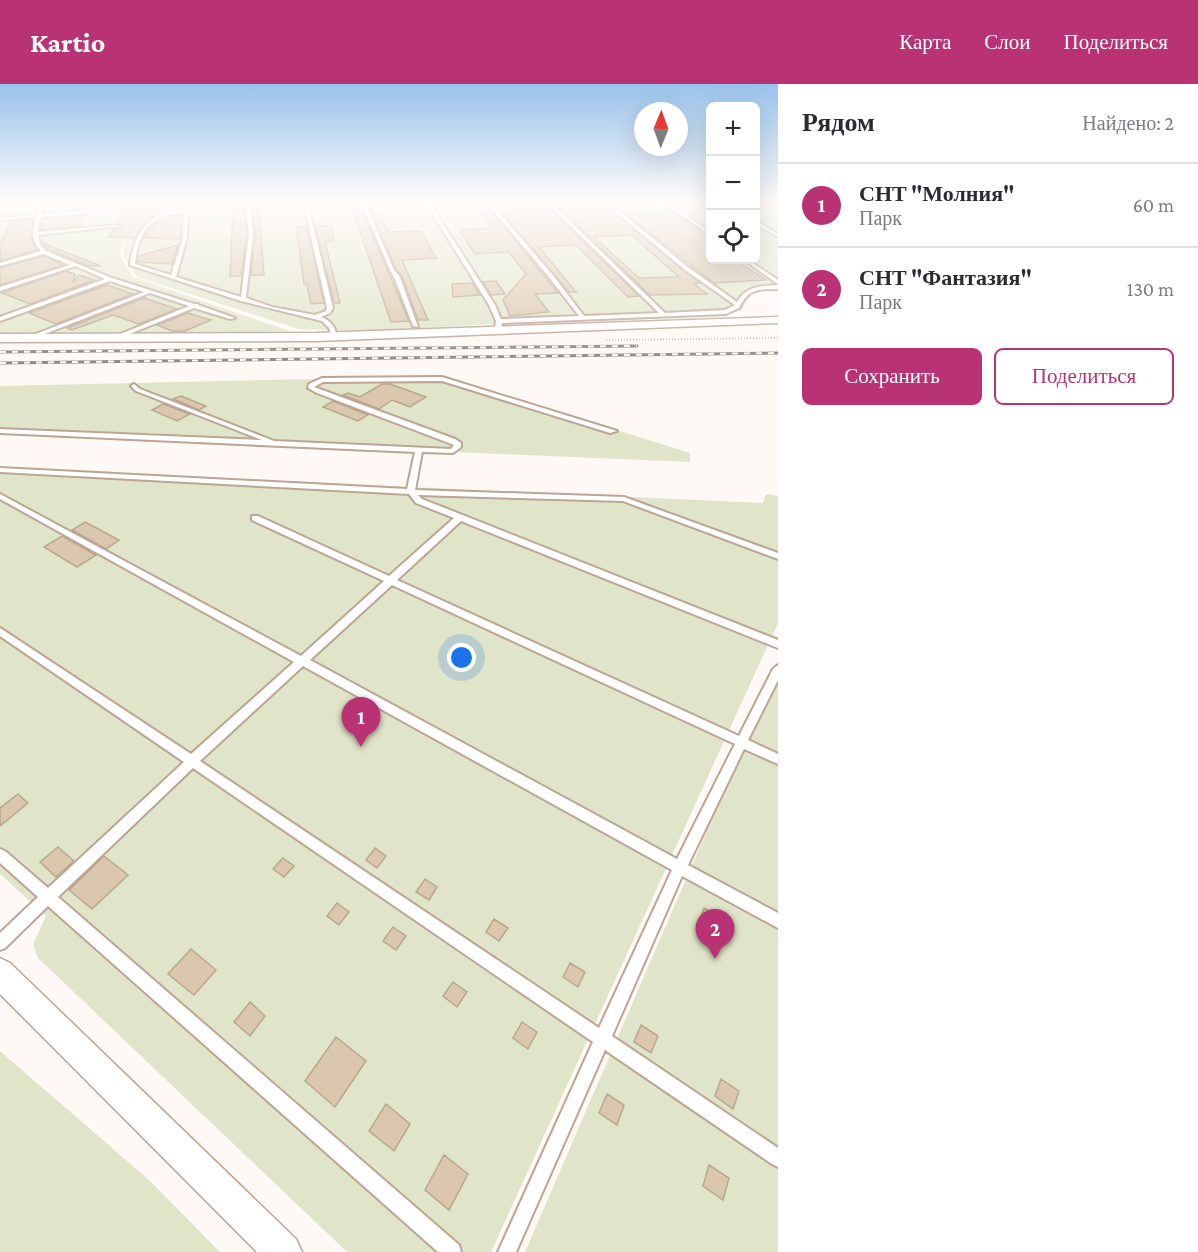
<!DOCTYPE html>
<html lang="ru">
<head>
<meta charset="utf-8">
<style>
	:root { --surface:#fff; --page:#f7f7f7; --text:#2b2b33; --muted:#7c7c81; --line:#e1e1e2; --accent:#b93273 }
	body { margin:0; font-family:"Crimson Pro",serif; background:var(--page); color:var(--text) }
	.controls { position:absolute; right:18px; top:18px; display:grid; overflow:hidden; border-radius:9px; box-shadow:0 6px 24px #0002 }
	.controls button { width:54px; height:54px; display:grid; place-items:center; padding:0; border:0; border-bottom:2px solid var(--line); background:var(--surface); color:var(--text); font:30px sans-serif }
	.compass { position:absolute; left:634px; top:18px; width:54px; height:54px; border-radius:50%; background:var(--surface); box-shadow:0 6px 24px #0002; rotate:1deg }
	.you { position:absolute; left:462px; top:574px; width:21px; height:21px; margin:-15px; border:4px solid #fff; border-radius:50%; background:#1a73e8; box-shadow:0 0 0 9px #1a73e833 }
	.badge { display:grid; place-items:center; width:39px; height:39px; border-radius:50%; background:var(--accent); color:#fff; font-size:20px; font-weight:700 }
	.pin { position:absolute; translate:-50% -50px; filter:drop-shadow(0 2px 3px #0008) }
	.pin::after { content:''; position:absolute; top:32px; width:21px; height:18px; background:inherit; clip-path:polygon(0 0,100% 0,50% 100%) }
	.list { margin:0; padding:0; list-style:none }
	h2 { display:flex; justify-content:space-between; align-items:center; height:78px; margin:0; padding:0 24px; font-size:26px }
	h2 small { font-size:20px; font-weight:400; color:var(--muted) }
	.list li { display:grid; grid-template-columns:39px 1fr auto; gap:18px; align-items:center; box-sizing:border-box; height:84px; padding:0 24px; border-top:2px solid var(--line) }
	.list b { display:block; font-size:22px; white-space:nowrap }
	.list p { margin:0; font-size:20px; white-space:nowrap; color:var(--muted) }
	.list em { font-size:20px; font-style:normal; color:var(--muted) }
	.actions { display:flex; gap:12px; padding:18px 24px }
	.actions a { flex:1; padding:14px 0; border:2px solid var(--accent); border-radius:9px; text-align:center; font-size:21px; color:var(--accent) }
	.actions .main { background:var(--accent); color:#fff }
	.icon { flex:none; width:33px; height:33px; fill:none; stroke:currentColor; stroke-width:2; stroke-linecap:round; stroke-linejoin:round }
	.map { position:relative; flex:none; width:778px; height:1168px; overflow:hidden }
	header { display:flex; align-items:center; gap:36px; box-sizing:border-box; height:84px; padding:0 30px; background:var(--accent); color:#fff }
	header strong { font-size:28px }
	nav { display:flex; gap:33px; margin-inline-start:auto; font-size:21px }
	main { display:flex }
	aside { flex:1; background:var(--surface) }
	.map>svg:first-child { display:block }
	.green { fill:#e0e5c9 }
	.building { fill:#dac7ad; stroke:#b7a78f; stroke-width:1.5; fill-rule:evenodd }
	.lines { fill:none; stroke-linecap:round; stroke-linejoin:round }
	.lane-casing { stroke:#bda593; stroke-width:4 }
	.street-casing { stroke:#bda593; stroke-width:3 }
	.path { stroke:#bab3ae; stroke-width:1.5; stroke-dasharray:1 2; stroke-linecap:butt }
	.lane { fill:#fff; fill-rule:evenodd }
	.street { fill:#fff; fill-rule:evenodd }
	.rail-casing { stroke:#908882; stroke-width:3 }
	.rail { stroke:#fff9f5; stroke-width:2; stroke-dasharray:6; stroke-linecap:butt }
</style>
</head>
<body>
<header>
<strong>Kartio</strong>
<nav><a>Карта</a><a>Слои</a><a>Поделиться</a></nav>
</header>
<main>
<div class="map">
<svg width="778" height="1168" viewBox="0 0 778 1168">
	<rect width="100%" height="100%" fill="#fff9f5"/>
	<path class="green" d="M0,118H158L141,138L129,147L119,170L133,193L298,250H0Z
		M161,118H710V176H756V118H778V204L754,205L741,227L360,247L299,245L137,193L123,171L125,156L132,147L143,139Z
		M445,292L690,369V378L0,349V302Z
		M0,384L763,419L766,410L778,412V539L491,1168H347L38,874L33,860L46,832L0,790Z
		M778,582V1168H525Z
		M0,967L149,1096L220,1168H0Z"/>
	<path class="building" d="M472,118H484L558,209L535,210L549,228L510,232L503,216L526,190L509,168L475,170L459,146L492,144Z
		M493,118L505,121L545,120L639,212L628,213L576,161L539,163L576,208H569Z
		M596,118L606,123L700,199L694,200L707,210L650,211L554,119ZM632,151L646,164L679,193L639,194L594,153Z
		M151,119L152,124L164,126L148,136L135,154L108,153L114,145L122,143L118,139L127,127L138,126L140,120Z
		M368,120H376L388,148L421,147L436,174L402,176L428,236H418L402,192L396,185Z
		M351,121H360L409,237L391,238Z
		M620,122L627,128L671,127L711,153V177L735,176L766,196L714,199L617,123Z
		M244,126L247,150L241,192H230L233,127Z
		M253,126H259L264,191H251L255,150Z
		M83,131L82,142L41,146L42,135Z
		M182,131L180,155L144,154L156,139Z
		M33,136L31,154L37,166L0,177V161L12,137Z
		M315,142H331L334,157L325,158L340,219H334Z
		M296,143H307L324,219L311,220L307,200H304Z
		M42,159L101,182H89L47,165Z
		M178,161L172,180L138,178V172Z
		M44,172L63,181L0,201V184Z
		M66,187L75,190L73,199L79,191L94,196L30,220L2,209Z
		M496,197L505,210L491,211L483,198Z
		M472,199L480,211L453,213L452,200Z
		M107,201L133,210L56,240L29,229Z
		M144,214L177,225L139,240L113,231L72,246L67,244Z
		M188,229L211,236L185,247H172L157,241Z
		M382,300H390L426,313L410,323L392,316L379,325L343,311L348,309L360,313Z
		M181,312L206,322L199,326L173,315Z
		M333,317L368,331L358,337L323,323Z
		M163,320L190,330L177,337L152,326Z
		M85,438L119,456L106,465L72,446Z
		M62,452L96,471L77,483L44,463Z
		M18,710L28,719L0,742V724Z
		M58,763L74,777L56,793L40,778Z
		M375,764L386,772L377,784L366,776Z
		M104,772L128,791L92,825L69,806Z
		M283,774L294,782L284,793L273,785Z
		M425,795L437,803L429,816L416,808Z
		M337,819L349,828L339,841L327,832Z
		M704,824L720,833L714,846L699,837Z
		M494,835L508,844L499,857L486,848Z
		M393,843L406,852L396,866L383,857Z
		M191,865L216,886L194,911L168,890Z
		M570,879L585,888L578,903L563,893Z
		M453,898L467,908L457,923L443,912Z
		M250,918L265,932L250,952L234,938Z
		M522,938L537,948L528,965L513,954Z
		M641,941L658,952L651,969L634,958Z
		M336,953L366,977L335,1023L305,997Z
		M721,995L739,1007L733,1025L715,1012Z
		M607,1010L624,1021L617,1041L599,1029Z
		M386,1020L410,1040L394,1067L369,1047Z
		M444,1071L468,1090L449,1126L425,1106Z
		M709,1081L729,1094L723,1116L703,1102Z"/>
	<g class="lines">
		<defs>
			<path id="lane" d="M40,118H44L41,130L139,122L138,124L40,133L38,148L118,141L120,142L38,151L41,162L46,167L112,194L194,220H198V221L235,234L230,235L194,224L117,255H113V253L189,222L150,209L32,255H28V253L144,208L110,197L0,237V233L105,195L75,182L0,207V203L70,181L44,170L0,182V179L41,167C31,156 32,147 36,133L0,136V134L37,131Z
				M246,118H250V121L303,118H358L308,121L333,224L330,229L321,233C330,236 337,244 336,253H332L329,244L322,237L241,217L130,181C132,160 142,137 163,129C170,126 178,127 186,125C205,121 227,122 246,121ZM304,121L327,224L326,227L315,231L272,223L246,214L253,150L251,124ZM246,124L249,150L241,213L176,193L187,154L188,127ZM184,128L183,154L171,191L135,180C138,148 151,131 184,128Z
				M361,118H365L394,186L400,193L418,243L413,242L394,193L390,186Z
				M425,118H429L495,221L501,235L579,232L548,192L486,118H490L552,190L584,232L659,229L546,118H550L665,229L725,226L735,221L685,186L604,118H608L689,184L737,218C746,202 761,202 778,201V205C758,205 749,204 739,224L726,230L502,239L501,244L498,246L495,244L496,237L489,221Z
				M663,118H668L710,148V151Z
				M756,137L778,150V153L756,140Z
				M744,176H748L778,196V200Z
				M442,293L617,347L610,349L442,297L323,298L314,303L455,355L461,359V363L453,369L422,368L415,406L624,413L778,469V475L623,417L418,411L422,415L778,556V564L461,437L397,496L739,652L773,585L778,581V596L748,656L778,670V680L744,665L688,781L778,829V844L682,792L612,952L778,1064V1083L772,1080L605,966L516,1168H498L593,958L193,684L58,813L459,1161L461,1168H438L48,822L5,864L0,866V849L38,813L0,779V765L5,767L48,804L184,678L0,552V544L191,670L294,578L0,415V410L301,572L384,497L252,436V432H258L389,492L454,434L416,419L409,410L0,388V384L407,405L415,368L0,349V345L262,356L136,307L131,302L134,300L140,305L274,357L451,365L454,361L449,359L317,309L308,304L309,300L322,294ZM392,501L735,660L677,775L310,576ZM303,582L672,786L599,944L200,677Z"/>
			<path id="street" d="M778,233V239L316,257L0,258V250L316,249Z
				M0,874L10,879L296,1155L302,1168H257L0,910Z"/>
		</defs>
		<use href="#lane" class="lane-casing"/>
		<use href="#street" class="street-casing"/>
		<path class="path" d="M606,256L778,254"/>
		<use href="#lane" class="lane"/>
		<use href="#street" class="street"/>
		<defs>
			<path id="rail" d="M0,268L637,262
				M0,279L778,269"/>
		</defs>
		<use href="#rail" class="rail-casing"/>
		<use href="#rail" class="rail"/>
	</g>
	<linearGradient id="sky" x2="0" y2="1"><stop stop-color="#99c2eb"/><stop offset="0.42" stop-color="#fffcfa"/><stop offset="1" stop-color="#fffcfa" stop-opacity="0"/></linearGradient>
	<rect width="778" height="281" fill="url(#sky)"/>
</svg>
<div class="controls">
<button>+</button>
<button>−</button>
<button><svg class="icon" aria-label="locate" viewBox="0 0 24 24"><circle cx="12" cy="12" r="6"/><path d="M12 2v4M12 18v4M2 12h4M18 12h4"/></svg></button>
</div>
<svg class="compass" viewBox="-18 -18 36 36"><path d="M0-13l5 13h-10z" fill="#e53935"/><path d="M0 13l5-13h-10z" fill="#7c7c81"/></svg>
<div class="you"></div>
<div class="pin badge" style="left:361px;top:663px">1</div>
<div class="pin badge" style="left:715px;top:875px">2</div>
</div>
<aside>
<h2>Рядом<small>Найдено: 2</small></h2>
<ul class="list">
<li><span class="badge">1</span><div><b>СНТ &quot;Молния&quot;</b><p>Парк</p></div><em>60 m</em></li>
<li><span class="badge">2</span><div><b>СНТ &quot;Фантазия&quot;</b><p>Парк</p></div><em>130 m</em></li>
</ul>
<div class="actions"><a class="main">Сохранить</a><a>Поделиться</a></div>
</aside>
</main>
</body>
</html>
